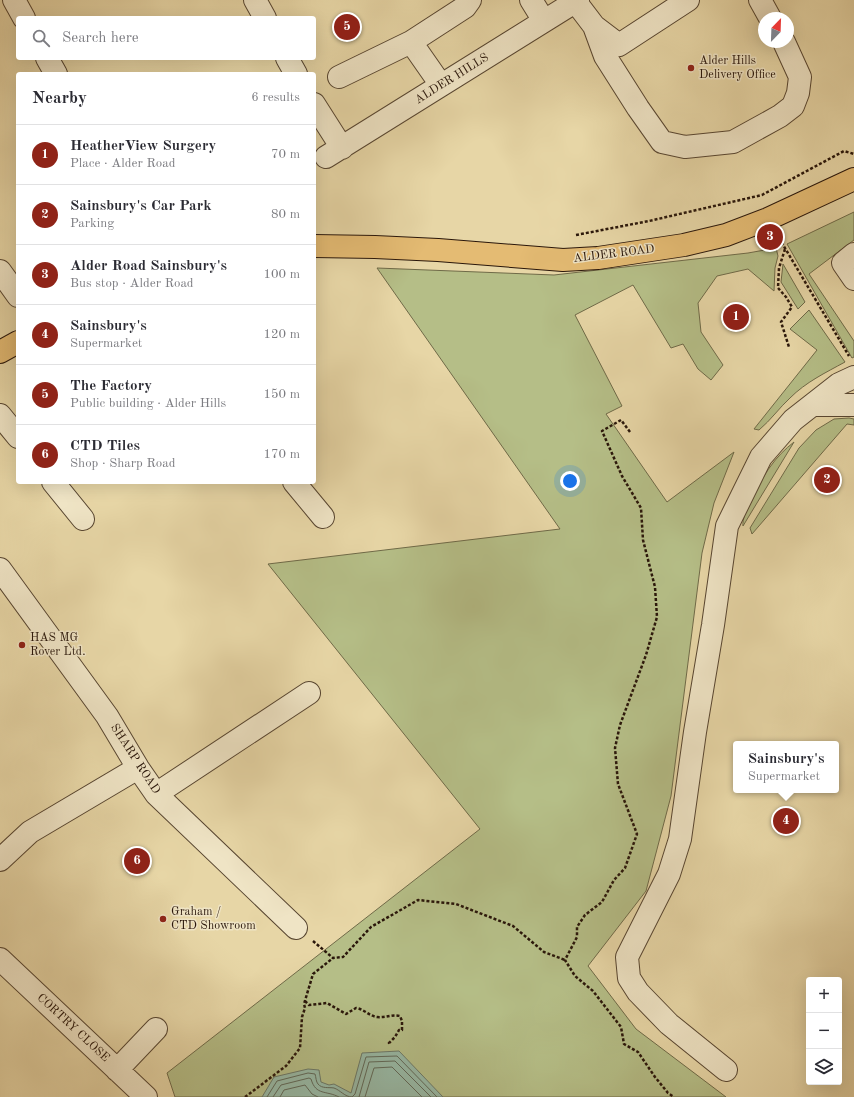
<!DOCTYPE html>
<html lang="en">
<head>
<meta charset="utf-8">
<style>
	:root { --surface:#fff; --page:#f7f7f7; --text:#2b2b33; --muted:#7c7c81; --line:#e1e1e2; --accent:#8f2418 }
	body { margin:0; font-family:"Old Standard TT",serif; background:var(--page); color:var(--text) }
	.controls { position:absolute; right:12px; bottom:12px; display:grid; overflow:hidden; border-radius:4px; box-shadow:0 4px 16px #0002 }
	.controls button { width:36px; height:36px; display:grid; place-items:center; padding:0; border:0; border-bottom:1px solid var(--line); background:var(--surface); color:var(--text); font:20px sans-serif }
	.compass { position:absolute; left:758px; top:12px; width:36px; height:36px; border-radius:50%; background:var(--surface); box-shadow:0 4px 16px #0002; rotate:23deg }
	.you { position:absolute; left:570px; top:481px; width:14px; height:14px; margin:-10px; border:3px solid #fff; border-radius:50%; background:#1a73e8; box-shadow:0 0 0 6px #1a73e833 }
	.badge { display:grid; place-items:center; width:26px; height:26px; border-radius:50%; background:var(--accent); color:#fff; font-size:13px; font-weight:700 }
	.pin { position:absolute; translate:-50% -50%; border:2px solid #fff; box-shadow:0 1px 4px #0006 }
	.popup { position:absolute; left:733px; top:741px; width:106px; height:52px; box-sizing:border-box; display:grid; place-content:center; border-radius:4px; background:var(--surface); filter:drop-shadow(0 1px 3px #0005); font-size:13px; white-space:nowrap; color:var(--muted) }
	.popup b { font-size:15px; color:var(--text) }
	.popup::after { content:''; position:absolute; left:50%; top:100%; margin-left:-8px; border:8px solid transparent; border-top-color:var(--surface) }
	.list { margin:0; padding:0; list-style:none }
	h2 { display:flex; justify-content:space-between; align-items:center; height:52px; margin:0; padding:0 16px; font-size:17px }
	h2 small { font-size:13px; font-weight:400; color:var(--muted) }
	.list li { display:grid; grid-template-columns:26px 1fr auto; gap:12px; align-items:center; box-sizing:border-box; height:60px; padding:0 16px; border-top:1px solid var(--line) }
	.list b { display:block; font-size:15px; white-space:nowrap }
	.list p { margin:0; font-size:13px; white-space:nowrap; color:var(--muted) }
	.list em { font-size:13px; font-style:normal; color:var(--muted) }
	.icon { flex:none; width:22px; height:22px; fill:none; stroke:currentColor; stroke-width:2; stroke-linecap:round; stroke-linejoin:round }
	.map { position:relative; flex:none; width:854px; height:1097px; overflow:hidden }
	.search { position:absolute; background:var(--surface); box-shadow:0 4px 16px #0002; left:16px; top:16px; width:300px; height:44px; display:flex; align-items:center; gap:10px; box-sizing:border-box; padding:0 14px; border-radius:4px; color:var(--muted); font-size:15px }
	.panel { position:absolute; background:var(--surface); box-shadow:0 4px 16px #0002; left:16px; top:72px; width:300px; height:412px; border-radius:4px }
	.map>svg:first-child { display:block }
	.green { fill:#b5be87; stroke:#6f6a48 }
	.water { fill:#97b9a6; stroke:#6b7868 }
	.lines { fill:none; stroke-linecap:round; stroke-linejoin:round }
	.shore { stroke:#606858; stroke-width:1 }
	.minor-casing { stroke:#584631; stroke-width:24 }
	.major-casing { stroke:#29160a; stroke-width:24 }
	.path { stroke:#29160a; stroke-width:2.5; stroke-dasharray:3 2; stroke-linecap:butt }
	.minor { stroke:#efe4c5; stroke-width:22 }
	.major { stroke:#e4bb73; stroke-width:22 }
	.poi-dot { fill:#8f2418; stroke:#efe4c5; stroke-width:1.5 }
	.labels { text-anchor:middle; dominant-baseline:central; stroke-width:3; stroke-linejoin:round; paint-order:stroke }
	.poi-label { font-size:12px; fill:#29160a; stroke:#efe4c5; text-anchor:start }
	.street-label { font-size:12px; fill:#29160a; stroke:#efe4c5 }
</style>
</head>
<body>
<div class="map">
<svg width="854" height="1097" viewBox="0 0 854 1097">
	<rect width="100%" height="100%" fill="#e7d6a6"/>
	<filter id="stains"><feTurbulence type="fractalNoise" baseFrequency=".005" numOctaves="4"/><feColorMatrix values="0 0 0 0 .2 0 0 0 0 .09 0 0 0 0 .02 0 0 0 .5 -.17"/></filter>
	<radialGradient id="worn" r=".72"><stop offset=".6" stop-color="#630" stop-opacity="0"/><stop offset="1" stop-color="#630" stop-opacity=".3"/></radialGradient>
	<path class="green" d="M854,212V240L809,274L854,341V357L852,358L787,244Z
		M776,248L778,256L775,268L774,291L748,269L717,276L698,303L701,332L723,365L711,380L698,369L683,344L671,348L633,285L575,315L622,406L606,414L667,502L734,452L714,503L702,553L671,796L646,891L588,966L636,1029L726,1097H175L167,1073L480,829L268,564L560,529L377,268L554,275L748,253Z
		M783,264L805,302L798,309L781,282Z
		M809,310L845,362C825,373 806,382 790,398C779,408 771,420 759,430L754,429L817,350L790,329Z
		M849,418L854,419V425L847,424L752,534L750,528L799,448L816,430L834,419Z
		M794,442L743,526C741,514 762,478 770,467C777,457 785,449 794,442Z"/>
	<path class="water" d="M399,1051L443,1097H262L274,1077L308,1069L319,1070L321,1082L329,1085L334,1084L351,1093L362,1053Z"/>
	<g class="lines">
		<path class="shore" d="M267,1097L277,1081L308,1073L315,1074C316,1077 316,1082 318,1084C322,1089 329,1087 334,1088C340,1090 345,1097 352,1097L355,1094L366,1057L397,1056L437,1097
			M273,1097L281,1085L309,1078L311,1079C316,1096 326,1090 339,1097
			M280,1097L284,1090L305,1085L312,1094L318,1097
			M359,1097L369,1062L395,1061L431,1097
			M365,1097L374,1068L392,1067L422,1097"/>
		<defs>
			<path id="minor" d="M14,0L24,18
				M255,0L265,18
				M531,0L544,21
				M760,0L770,18
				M575,1L594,26L605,56L638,108L662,142L685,147L733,142L780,116L793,106L798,93L800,77L784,42
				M594,26L619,45L688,0
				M47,58L56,74
				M287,58L296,74
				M339,77L411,42
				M441,85L411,42L465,7L470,0
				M314,104L342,148
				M326,157L578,0
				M854,254L843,263L854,279
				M0,271L18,296
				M814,405H854
				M0,415L18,437
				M53,482L83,519
				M294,482L323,517
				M0,569L107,716L138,768L156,794L296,928
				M156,794L309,693
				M0,860L30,832L138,768
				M0,959L146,1097
				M117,1070L156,1029
				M726,1070L669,1024L638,992L629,978L627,957L669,874L680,839L695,732L713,625L727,526L761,457L793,420L839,384L854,377"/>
			<path id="major" d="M314,246L375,247L438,250L563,260L598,258L684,245L726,235L768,219L854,179
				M0,352L18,342"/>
		</defs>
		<use href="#minor" class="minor-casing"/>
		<use href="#major" class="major-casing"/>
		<path class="path" d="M576,235L649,221L762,195L844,151L854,154
			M779,238L849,356
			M785,249L779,268L778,288L786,297L792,307L781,322L789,347
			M630,432L621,420L602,431L622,476L641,508L643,540L655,587L657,617L646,655L620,725L615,748L618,784L637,834L625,868L614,880L602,902L585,915L577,927V937L565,960L575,976L593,991L621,1027L624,1044L638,1052L655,1077L668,1093L674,1097
			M313,941L333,958L343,957L371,927L418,900L456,904L513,926L544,952L565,960
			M305,1001L309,1005L327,1003L346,1014L356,1008C364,1009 369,1016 377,1017C386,1018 392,1014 400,1016L402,1021V1030H399L395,1037L389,1043L390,1044
			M245,1097L286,1066L300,1048L302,1017L305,1008L304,1004L313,974L333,958"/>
		<use href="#minor" class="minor"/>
		<use href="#major" class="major"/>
	</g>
	<g class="poi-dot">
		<circle cx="691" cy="68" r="4"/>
		<circle cx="22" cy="645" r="4"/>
		<circle cx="163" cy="919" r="4"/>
	</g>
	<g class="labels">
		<g class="poi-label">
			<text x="699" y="61">Alder Hills<tspan x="699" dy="14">Delivery Office</tspan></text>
			<text x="30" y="638">HAS MG<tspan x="30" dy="14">Rover Ltd.</tspan></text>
			<text x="171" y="912">Graham /<tspan x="171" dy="14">CTD Showroom</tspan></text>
		</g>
		<g class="street-label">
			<text transform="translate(452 79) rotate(-32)">ALDER HILLS</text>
			<text transform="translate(614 254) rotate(-7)">ALDER ROAD</text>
			<text transform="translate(135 759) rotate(57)">SHARP ROAD</text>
			<text transform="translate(73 1028) rotate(43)">CORTRY CLOSE</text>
		</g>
	</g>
	<rect width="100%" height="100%" filter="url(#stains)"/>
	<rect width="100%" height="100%" fill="url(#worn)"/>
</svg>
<div class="controls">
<button>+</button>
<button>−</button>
<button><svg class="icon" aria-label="layers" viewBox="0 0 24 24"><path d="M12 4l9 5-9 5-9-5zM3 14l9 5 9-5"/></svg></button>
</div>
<svg class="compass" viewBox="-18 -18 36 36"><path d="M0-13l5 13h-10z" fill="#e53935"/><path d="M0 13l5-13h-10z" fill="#7c7c81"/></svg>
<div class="you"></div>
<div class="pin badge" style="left:736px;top:317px">1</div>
<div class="pin badge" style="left:827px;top:480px">2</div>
<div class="pin badge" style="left:770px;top:237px">3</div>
<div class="pin badge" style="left:786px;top:821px">4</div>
<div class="popup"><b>Sainsbury's</b>Supermarket</div>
<div class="pin badge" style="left:347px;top:27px">5</div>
<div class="pin badge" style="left:137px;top:861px">6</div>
<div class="search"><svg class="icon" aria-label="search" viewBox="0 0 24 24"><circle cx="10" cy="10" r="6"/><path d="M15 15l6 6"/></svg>Search here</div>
<section class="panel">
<h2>Nearby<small>6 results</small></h2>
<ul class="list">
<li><span class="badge">1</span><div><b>HeatherView Surgery</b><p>Place · Alder Road</p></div><em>70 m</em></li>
<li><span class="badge">2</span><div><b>Sainsbury's Car Park</b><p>Parking</p></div><em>80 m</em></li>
<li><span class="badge">3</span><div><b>Alder Road Sainsbury's</b><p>Bus stop · Alder Road</p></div><em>100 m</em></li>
<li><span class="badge">4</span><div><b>Sainsbury's</b><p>Supermarket</p></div><em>120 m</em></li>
<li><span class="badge">5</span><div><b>The Factory</b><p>Public building · Alder Hills</p></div><em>150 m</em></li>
<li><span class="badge">6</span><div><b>CTD Tiles</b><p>Shop · Sharp Road</p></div><em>170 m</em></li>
</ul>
</section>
</div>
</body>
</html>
